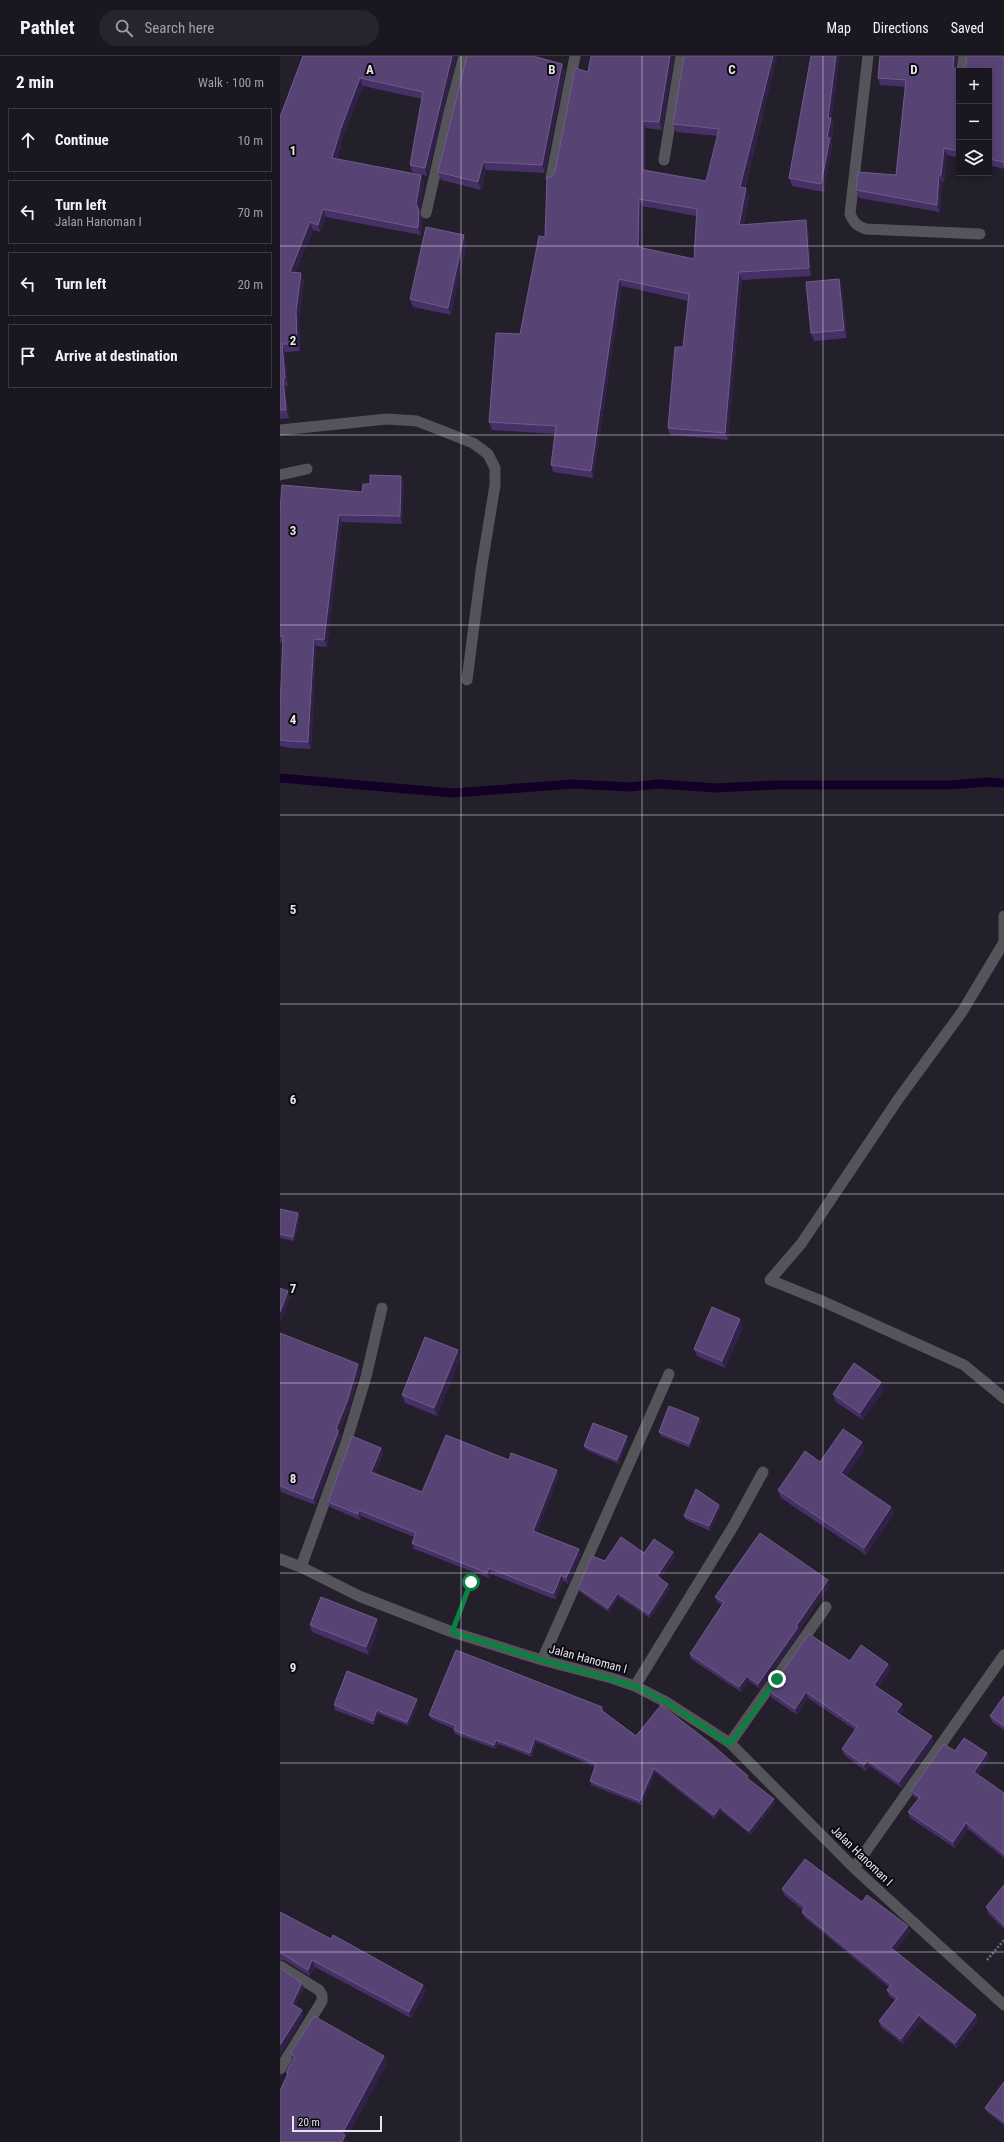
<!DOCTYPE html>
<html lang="en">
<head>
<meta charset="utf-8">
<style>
	:root { --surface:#1a1720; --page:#27242d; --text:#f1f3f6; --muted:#9f9fa5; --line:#38363e }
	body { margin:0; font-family:"Roboto Condensed",sans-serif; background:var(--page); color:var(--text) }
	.controls { position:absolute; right:12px; top:12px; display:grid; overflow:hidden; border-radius:0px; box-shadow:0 2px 6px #0003 }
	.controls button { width:36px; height:36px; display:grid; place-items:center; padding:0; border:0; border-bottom:1px solid var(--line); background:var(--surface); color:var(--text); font:20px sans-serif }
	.scale { position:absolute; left:12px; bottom:10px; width:90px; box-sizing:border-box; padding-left:4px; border:2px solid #e7e4ed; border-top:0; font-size:11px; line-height:14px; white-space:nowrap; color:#e7e4ed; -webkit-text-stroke:3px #0b0a0f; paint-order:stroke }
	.stop { position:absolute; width:12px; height:12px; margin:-9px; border:3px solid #0b8043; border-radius:50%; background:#fff }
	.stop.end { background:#0b8043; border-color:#fff; box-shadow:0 1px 4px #0008 }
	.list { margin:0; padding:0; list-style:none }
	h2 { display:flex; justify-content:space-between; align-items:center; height:52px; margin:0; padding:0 16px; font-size:17px }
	h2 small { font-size:13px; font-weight:400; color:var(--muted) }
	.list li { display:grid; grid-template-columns:26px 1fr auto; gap:12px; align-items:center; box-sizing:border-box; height:64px; margin:0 8px 8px; padding:0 8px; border:1px solid var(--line); border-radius:0px }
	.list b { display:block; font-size:15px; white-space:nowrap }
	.list p { margin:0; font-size:13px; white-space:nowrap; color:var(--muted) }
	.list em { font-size:13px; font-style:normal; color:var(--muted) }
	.icon { flex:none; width:22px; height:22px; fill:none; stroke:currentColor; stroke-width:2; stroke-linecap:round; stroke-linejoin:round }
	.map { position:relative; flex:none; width:724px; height:2086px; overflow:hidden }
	header { display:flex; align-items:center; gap:24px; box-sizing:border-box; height:56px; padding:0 20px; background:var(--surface); border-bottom:1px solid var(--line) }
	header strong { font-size:19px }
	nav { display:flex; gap:22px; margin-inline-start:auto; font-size:14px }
	.search { width:280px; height:36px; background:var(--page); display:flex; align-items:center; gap:10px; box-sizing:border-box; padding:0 14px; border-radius:22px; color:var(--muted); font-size:15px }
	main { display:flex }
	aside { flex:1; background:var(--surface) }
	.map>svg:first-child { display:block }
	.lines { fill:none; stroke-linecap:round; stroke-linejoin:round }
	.stream { stroke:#120027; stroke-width:9 }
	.path { stroke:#726e79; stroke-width:2.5; stroke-dasharray:2 2; stroke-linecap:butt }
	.minor { stroke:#56545b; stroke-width:11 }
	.wall { fill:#473067; fill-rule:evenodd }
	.shaded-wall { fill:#312149 }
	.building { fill:#584375; stroke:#6f5c88; fill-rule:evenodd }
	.route { stroke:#0b8043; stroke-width:5 }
	.grid { fill:none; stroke:#e7e4ed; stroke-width:1; stroke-opacity:0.55 }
	.labels { text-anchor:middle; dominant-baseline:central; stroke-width:4; stroke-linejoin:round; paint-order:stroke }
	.street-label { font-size:12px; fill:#e7e4ed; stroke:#0b0a0f }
	.grid-label { font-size:13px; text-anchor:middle; font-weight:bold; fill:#e7e4ed; stroke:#0b0a0f; stroke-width:4; stroke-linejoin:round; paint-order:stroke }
</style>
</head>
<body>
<header>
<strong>Pathlet</strong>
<div class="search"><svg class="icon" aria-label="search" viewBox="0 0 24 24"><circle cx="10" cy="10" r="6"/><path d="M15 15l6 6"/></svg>Search here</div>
<nav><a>Map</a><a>Directions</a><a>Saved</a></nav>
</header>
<main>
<aside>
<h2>2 min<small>Walk · 100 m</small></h2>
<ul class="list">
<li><svg class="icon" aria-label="ahead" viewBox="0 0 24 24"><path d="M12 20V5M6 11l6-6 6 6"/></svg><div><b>Continue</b></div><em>10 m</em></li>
<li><svg class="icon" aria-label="left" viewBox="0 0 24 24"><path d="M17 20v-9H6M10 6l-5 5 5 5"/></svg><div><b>Turn left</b><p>Jalan Hanoman I</p></div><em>70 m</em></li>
<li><svg class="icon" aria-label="left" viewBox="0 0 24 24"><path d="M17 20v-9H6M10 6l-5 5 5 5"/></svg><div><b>Turn left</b></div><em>20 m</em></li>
<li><svg class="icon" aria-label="arrive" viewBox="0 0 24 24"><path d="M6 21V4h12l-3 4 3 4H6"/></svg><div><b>Arrive at destination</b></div></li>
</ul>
</aside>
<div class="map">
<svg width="724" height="2086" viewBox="0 0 724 2086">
	<rect width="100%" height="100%" fill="#231f2b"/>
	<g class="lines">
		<path class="stream" d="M0,722L173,737L293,728L349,731L379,728L437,732L494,729H670L706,726L724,727"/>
		<path class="path" d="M179,1555L191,1526
			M707,1904L724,1884"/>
		<path class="minor" d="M588,0L570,158C574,167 577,170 586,173L700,178
			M682,15L684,0
			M384,104L401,0
			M271,122L295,0
			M146,157L170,53L184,0
			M0,374L107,363L137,365L193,387L208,398L215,412V429L201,515L187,624
			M0,419L27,413
			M724,860V886L682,956L619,1042L521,1188L490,1224L542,1245L684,1309L724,1342
			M0,1503L21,1511L79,1540L172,1576L262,1604L331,1622L355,1630L388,1647L450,1687L574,1812L724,1949
			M21,1511L66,1387L86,1321L102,1252
			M262,1604L389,1318
			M355,1630L454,1469L483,1416
			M450,1687L546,1551
			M574,1812L724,1599
			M0,1910L39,1934L42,1939V1945L0,2013"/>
	</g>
	<path class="wall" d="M23,0H177L147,120L132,116L130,109L142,43L83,30L63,80L57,103L141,119L144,127L139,156L142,162L141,179L46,161L40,176L33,174L15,217L24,225L19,263L20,295L5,296L8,330H5L9,362L0,363V61Z
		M311,0H394L382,74L366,72V114L426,125L438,80L396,76L393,68L497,0L465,132L469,140L464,168L528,172L531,220L462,224L448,384L390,379L388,372L403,291L408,245L342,230L313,422L273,416L271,409L275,378L212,374L209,366L240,278L265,181L271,121L275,116L308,16ZM362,150L416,160L414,203L361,192Z
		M600,0H677L676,14H682L724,0V113L709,109V15H679V102L667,99L664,126H662L660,156L579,142L576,134L616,119L625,31L600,29L598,22Z
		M282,8L285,16L265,117L206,114L201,134L161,124L158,116Z
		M552,63L554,70L551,85L552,90L544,136L512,130L509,122Z
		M187,187L171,259L133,251L130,243Z
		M562,230L567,282L534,285L531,277Z
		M121,420L124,427L122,468L62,466L47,591L36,590L31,693L11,692L0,690V653L3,587H0V456L82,436L90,428Z
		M0,1153L18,1157L20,1161L14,1185L0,1182Z
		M460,1263L463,1271L445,1312L417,1300L414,1293Z
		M0,1277L80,1314L70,1350L59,1377L61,1381L59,1385L35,1449L1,1436L0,1432Z
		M181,1301L157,1360L125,1347L122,1339Z
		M601,1326L604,1334L583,1364L556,1346L553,1338Z
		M419,1362L421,1366L410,1392L381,1380L379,1376Z
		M348,1384L339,1408L306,1394L304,1390Z
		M101,1392L103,1398L95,1417L142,1436L229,1404L279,1420L256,1476L299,1493L301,1499L288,1528L283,1524L276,1543L271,1542L211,1518L209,1522L134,1493L132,1487L134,1481L81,1460L80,1464L50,1451L48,1446Z
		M585,1393L566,1420L614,1458L586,1499L501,1442L498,1434L540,1406Z
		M439,1449L440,1453L430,1475L406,1464L404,1460Z
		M393,1496L395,1500L380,1522L390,1532L370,1562L339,1541L329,1556L300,1536L298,1532L325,1505L364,1497Z
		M550,1529L519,1574L520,1576L480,1633L469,1625L461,1636L411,1603L410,1598L442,1549L437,1546L435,1541Z
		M30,1569L99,1571L89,1599L32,1576Z
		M570,1605L608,1608L611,1614L598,1632L624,1654L620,1659L652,1680L654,1686L622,1732L590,1710L586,1715L564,1699L562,1693L575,1674L528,1642L517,1659L491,1641L489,1635Z
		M724,1640V1674L712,1666L710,1660Z
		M137,1643L138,1647L129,1670L99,1658L94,1669L55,1654L54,1649Z
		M322,1651L323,1655L356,1680L470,1724L469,1725L495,1747L471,1779L441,1755L435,1763L375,1716L362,1749L311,1729L310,1725L315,1711L257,1686L252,1701L218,1688L216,1693L175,1678L174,1674V1673L151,1663L149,1659Z
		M675,1695L707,1697L709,1703L698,1719L724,1737V1802L688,1773L675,1792L630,1762L628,1756L638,1743L633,1740L631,1735Z
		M724,1829V1873L708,1857L706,1851Z
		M502,1833L582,1846L630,1875L615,1895L696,1959L698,1965L677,1992L642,1964L623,1988L601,1971L599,1965L615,1944L609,1940L607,1934L609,1931L524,1861L522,1856L523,1854L504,1839Z
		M0,1856L51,1883L143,1929L146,1935L131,1962L35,1911L30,1920L4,1904H0Z
		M10,1998L107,2008L66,2082L67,2086H0V2035L7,2019L6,2016L13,2005Z
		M724,2026V2069L707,2056L705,2052Z"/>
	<path class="shaded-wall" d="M172,0H177L147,120L145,112Z
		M390,0H394L382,74L379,66Z
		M493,0H497L463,138L460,131Z
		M556,0H560L552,63L554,70L551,85L552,90L544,136L541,128L548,62Z
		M674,0H677L675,17L673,10Z
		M282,8L285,16L265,117L262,109Z
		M80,22L83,30L63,80L55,109L52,102L61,72Z
		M363,65L366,72V122L363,114Z
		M664,92L667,99L664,126L661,119Z
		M203,106L206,114L201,134L198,126Z
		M141,119L144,127L139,156L142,162L141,179L138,172L136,148Z
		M659,119L662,126L660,156L657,149Z
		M466,132L469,140L462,176L459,169Z
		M359,143L362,150L361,199L358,191Z
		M43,153L46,161L40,176L38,169Z
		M526,164L528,172L531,220L529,212Z
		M30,166L33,174L12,224L10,216Z
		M184,179L187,187L171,259L168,252Z
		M459,216L462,224L448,384L445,377Z
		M21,217L24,225L19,263L20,295L17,288L16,255Z
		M339,223L342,230L313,422L311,415Z
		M559,223L562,230L567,282L564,274Z
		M2,288L5,296L8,330L5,322Z
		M3,322L5,330L9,362L6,354Z
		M121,420L124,427L122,468L120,460Z
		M59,459L62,466L47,591L44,584Z
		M34,583L36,590L31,693L28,686Z
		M18,1157L20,1161L14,1185L13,1181Z
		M8,1235L11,1241L0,1268V1256Z
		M460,1263L463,1271L445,1312L442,1305Z
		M178,1294L181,1301L157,1360L154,1352Z
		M78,1308L80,1314L70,1350L59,1377L61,1381L59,1385L35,1449L33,1443Z
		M601,1326L604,1334L583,1364L580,1357Z
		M419,1362L421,1366L410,1392L409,1388Z
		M347,1380L348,1384L339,1408L337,1404Z
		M582,1386L585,1393L564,1424L561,1417Z
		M101,1392L103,1398L93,1422L91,1416Z
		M277,1414L279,1420L255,1481L253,1475Z
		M439,1449L440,1453L430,1475L429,1470Z
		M611,1451L614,1458L586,1499L584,1492Z
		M79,1454L81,1460L80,1464L78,1458Z
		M299,1493L301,1499L288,1528L286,1522Z
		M393,1496L395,1500L378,1524L377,1520Z
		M209,1512L211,1518L209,1522L207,1517Z
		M281,1519L283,1524L276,1543L274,1537Z
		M548,1524L550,1529L519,1574L520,1576L480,1633L478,1628Z
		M388,1528L390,1532L370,1562L369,1558Z
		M338,1537L339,1541L329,1556L328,1552Z
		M97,1563L99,1571L89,1599L86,1591Z
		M608,1608L611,1614L596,1635L594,1629Z
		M467,1620L469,1625L461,1636L459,1631Z
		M526,1636L528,1642L517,1659L515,1653Z
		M137,1643L138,1647L129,1670L127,1666Z
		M622,1648L624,1654L618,1662L616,1656Z
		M97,1654L99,1658L94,1669L93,1665Z
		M652,1680L654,1686L622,1732L619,1726Z
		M255,1682L257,1686L252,1701L250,1697Z
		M216,1684L218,1688L216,1693L214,1689Z
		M707,1697L709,1703L696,1722L694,1716Z
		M587,1704L590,1710L586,1715L584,1709Z
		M374,1712L375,1716L362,1749L360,1745Z
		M494,1743L495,1747L471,1779L469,1775Z
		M440,1751L441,1755L435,1763L434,1759Z
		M686,1767L688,1773L675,1792L673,1786Z
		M628,1870L630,1875L613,1898L611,1892Z
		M32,1904L35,1911L30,1920L28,1914Z
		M22,1927L24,1933L14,1954L12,1948Z
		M143,1929L146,1935L131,1962L129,1956Z
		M22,1954L24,1960L0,2000V1989Z
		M639,1959L642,1964L623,1988L621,1983Z
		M696,1959L698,1965L677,1992L675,1987Z
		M104,2000L107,2008L66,2082L67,2086H62V2078Z"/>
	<path class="building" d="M23,0H172L145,112L130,109L143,36L80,22L61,72L52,102L141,119L136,148L139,155L138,172L43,153L38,169L30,166L10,216L21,217L16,255L17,288H2L5,322H3L6,354H0V61Z
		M187,0H253L282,8L262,109L203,106L198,126L158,116Z
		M311,0H390L379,66L363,65V114L426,125L439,73L393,68L404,0H493L460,131L466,132L459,169L526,164L529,212L459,216L445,377L388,372L395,291H403L409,238L339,223L311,415L271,409L276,370L209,366L216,277L240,278L259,180L265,181L267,121H271L275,116L295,12L308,16ZM359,143L417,153L414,203L358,191Z
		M531,0H556L548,62H551L547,82H550L541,128L509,122Z
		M600,0H674L673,10L675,13L682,14L686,9L687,0H724V110V106L709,103V15H679V95L664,92L661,119H659L657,149L576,134L578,116L616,119L626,24L598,22Z
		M146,171L184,179L168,252L130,243Z
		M559,223L564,274L531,277L526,226Z
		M90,419L121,420L120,460L59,459L44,584L34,583L28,686L8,685L0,684V653L3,580H0V456L2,429L82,436L83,428H90Z
		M0,1153L18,1157L13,1181L0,1178Z
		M0,1232L8,1235L0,1256Z
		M432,1251L460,1263L442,1305L414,1293Z
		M0,1277L78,1308L68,1343L56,1373L58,1374L57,1379L33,1443L0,1430V1427L2,1423L0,1422Z
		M145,1281L178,1294L154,1352L122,1339Z
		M574,1307L601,1326L580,1357L553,1338Z
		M389,1350L419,1362L409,1388L379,1376Z
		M313,1367L347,1380L337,1404L304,1390Z
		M563,1373L582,1386L561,1417L611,1451L584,1492L498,1434L525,1395L540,1406Z
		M166,1379L229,1404L231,1397L277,1414L253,1475L299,1493L286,1522L281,1519L274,1537L269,1536L209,1512L207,1517L132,1487L136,1477L79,1454L78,1458L48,1446L72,1380L101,1392L91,1416L142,1436Z
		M416,1433L439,1449L429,1470L404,1460Z
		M480,1477L548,1524L516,1570L518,1571L478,1628L467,1620L459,1631L410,1598L444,1546L435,1541Z
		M341,1481L364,1497L374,1483L393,1496L377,1520L388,1528L369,1558L338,1537L328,1552L298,1532L312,1500L325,1505Z
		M41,1541L97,1563L86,1591L30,1569Z
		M529,1578L570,1605L581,1589L608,1608L594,1629L622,1648L616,1656L652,1680L619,1726L587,1704L584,1709L562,1693L577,1671L526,1636L515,1653L489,1635Z
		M176,1594L322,1651L321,1654L356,1680L381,1649L429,1686L468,1720L467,1722L494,1743L469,1775L440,1751L434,1759L374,1712L360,1745L310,1725L316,1708L255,1682L250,1697L216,1684L214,1689L174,1674L176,1670L149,1659Z
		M67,1615L137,1643L127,1666L97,1654L93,1665L54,1649Z
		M724,1640V1670L710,1660Z
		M684,1682L707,1697L694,1716L724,1737V1798L686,1767L673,1786L628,1756L640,1741L631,1735L664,1688L675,1695Z
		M525,1803L582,1846L587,1839L628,1870L611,1892L696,1959L675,1987L639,1959L621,1983L599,1965L617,1942L607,1934L611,1929L522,1856L525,1851L502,1833Z
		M724,1829V1869L706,1851Z
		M0,1856L51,1883L53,1879L143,1929L129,1956L32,1904L28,1914L1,1897H0Z
		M0,1912L22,1927L12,1948L22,1954L0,1989Z
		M34,1960L104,2000L62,2078L65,2079L62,2086H2L0,2085V2035L8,2017L6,2016L15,2001L10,1998Z
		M724,2026V2066L705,2052Z"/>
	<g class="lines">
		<path class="route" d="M191,1526L172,1576L262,1604L355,1630L388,1647L450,1688L497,1623"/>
	</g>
	<path class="grid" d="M181,0V2086M362,0V2086M543,0V2086M0,190H724M0,379H724M0,569H724M0,759H724M0,948H724M0,1138H724M0,1327H724M0,1517H724M0,1707H724M0,1896H724"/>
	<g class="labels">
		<g class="street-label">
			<text transform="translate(308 1603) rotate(15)">Jalan Hanoman I</text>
			<text transform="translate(582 1800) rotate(44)">Jalan Hanoman I</text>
		</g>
	</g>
	<g class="grid-label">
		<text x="90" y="18">A</text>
		<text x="272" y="18">B</text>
		<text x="452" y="18">C</text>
		<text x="634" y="18">D</text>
		<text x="13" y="99">1</text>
		<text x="13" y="289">2</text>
		<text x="13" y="479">3</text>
		<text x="13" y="668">4</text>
		<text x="13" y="858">5</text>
		<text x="13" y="1048">6</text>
		<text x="13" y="1237">7</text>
		<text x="13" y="1427">8</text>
		<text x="13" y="1616">9</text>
	</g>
</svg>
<div class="controls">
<button>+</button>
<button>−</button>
<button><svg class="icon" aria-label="layers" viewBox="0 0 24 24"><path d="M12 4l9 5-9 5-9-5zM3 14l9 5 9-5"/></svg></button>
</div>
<div class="scale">20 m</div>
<div class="stop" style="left:191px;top:1526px"></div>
<div class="stop end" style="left:497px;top:1623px"></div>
</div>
</main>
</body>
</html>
